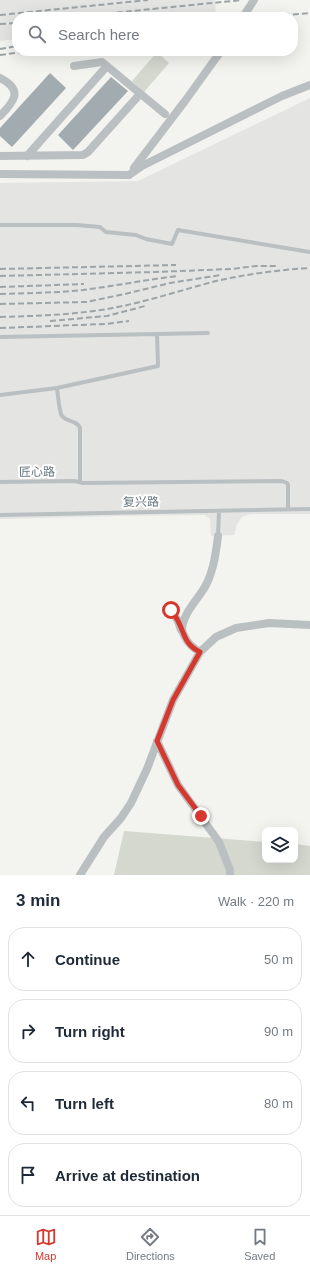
<!DOCTYPE html>
<html lang="en">
<head>
<meta charset="utf-8">
<style>
	:root { --surface:#fff; --page:#f6f6f7; --text:#1f2937; --muted:#747a83; --line:#e0e1e3; --accent:#d6382d }
	body { margin:0; font-family:Helvetica,"Noto Sans SC",sans-serif; background:var(--page); color:var(--text) }
	.controls { position:absolute; right:12px; bottom:12px; display:grid; overflow:hidden; border-radius:8px; box-shadow:0 4px 16px #0002 }
	.controls button { width:36px; height:36px; display:grid; place-items:center; padding:0; border:0; border-bottom:1px solid var(--line); background:var(--surface); color:var(--text); font:20px sans-serif }
	.stop { position:absolute; width:12px; height:12px; margin:-9px; border:3px solid #d6382d; border-radius:50%; background:#fff }
	.stop.end { background:#d6382d; border-color:#fff; box-shadow:0 1px 4px #0008 }
	.list { margin:0; padding:0; list-style:none }
	h2 { display:flex; justify-content:space-between; align-items:center; height:52px; margin:0; padding:0 16px; font-size:17px }
	h2 small { font-size:13px; font-weight:400; color:var(--muted) }
	.list li { display:grid; grid-template-columns:26px 1fr auto; gap:12px; align-items:center; box-sizing:border-box; height:64px; margin:0 8px 8px; padding:0 8px; border:1px solid var(--line); border-radius:16px }
	.list b { display:block; font-size:15px; white-space:nowrap }
	.list em { font-size:13px; font-style:normal; color:var(--muted) }
	.icon { flex:none; width:22px; height:22px; fill:none; stroke:currentColor; stroke-width:2; stroke-linecap:round; stroke-linejoin:round }
	.map { position:relative; flex:none; width:310px; height:875px; overflow:hidden }
	.search { position:absolute; background:var(--surface); box-shadow:0 4px 16px #0002; left:12px; right:12px; top:12px; height:44px; display:flex; align-items:center; gap:10px; box-sizing:border-box; padding:0 14px; border-radius:16px; color:var(--muted); font-size:15px }
	.sheet { height:340px; background:var(--surface) }
	nav { display:flex; justify-content:space-around; align-items:center; box-sizing:border-box; height:56px; border-top:1px solid var(--line); background:var(--surface); font-size:11px; color:var(--muted) }
	nav a { display:grid; justify-items:center; gap:2px }
	nav .on { color:var(--accent) }
	.map>svg:first-child { display:block }
	.built { fill:#e4e4e3 }
	.green { fill:#d4d8cf }
	.building { fill:#a2abaf }
	.lines { fill:none; stroke-linecap:round; stroke-linejoin:round }
	.lane { stroke:#babfc1; stroke-width:4 }
	.street { stroke:#babfc1; stroke-width:8 }
	.rail { stroke:#9ca4a7; stroke-width:2; stroke-dasharray:6 3; stroke-linecap:butt }
	.route { stroke:#d6382d; stroke-width:5 }
	.labels { text-anchor:middle; dominant-baseline:central; stroke-width:4; stroke-linejoin:round; paint-order:stroke }
	.street-label { font-size:12px; fill:#64777f; stroke:#fff }
</style>
</head>
<body>
<div class="map">
<svg width="310" height="875" viewBox="0 0 310 875">
	<rect width="100%" height="100%" fill="#f3f3ef"/>
	<path class="built" d="M0,0H215L216,17H17V39L0,41Z
		M310,98V514H249L242,517L237,524L234,535L211,536L210,519L205,515L118,516L0,519V183L138,181Z"/>
	<path class="green" d="M157,52L169,63L144,92L132,81Z
		M124,831L265,842V860H295V844L310,846V875H114Z"/>
	<path class="building" d="M50,73L66,88L12,147L0,136V128Z
		M111,77L128,91L73,150L58,135Z"/>
	<g class="lines">
		<path class="lane" d="M0,225H77L100,227L106,232L136,235L146,239L172,244L178,230L310,252
			M0,337L208,333
			M57,388C58,394 59,412 62,416C67,422 77,420 80,428V482
			M0,395L57,388L158,366L157,334
			M0,482L74,481L83,483L282,481L287,483L288,485V509
			M0,515L310,509
			M218,536L219,511"/>
		<path class="street" d="M243,17L254,0
			M74,66L102,62L165,114
			M0,78C24,90 14,102 0,116
			M0,156L83,155L88,152L140,94
			M27,156L107,66
			M134,168L185,101L221,51
			M0,174L129,175
			M129,175L142,166L282,96L310,85
			M171,610L178,621L181,630
			M200,652C193,648 188,644 185,637C184,635 182,632 182,629C183,612 200,598 207,583C214,568 216,552 218,536
			M157,741L178,785L219,842L230,870V875
			M80,875L104,837L121,818L131,803L147,769L173,700L200,652L216,637L236,628L269,623L310,625"/>
		<path class="rail" d="M0,15L148,0
			M72,17L242,0
			M266,17L310,13
			M0,24L17,23
			M0,49L17,46
			M0,55L30,51
			M0,269L176,265
			M0,276L155,272L231,269L256,266H278
			M0,287L84,284
			M0,294C28,293 55,293 83,290C114,286 145,280 177,276
			M0,304L86,302L125,294L170,283L221,275
			M0,317C34,316 67,315 101,310C140,304 178,291 216,281C247,274 278,270 310,268
			M50,321L107,316L145,306
			M0,328L105,324L129,321"/>
	</g>
	<g class="lines">
		<path class="route" d="M171,610C173,613 176,617 178,621C185,634 184,644 200,652L173,700L157,741L178,785L201,816"/>
	</g>
	<g class="labels">
		<g class="street-label">
			<text transform="translate(37 472) rotate(-1)">匠心路</text>
			<text transform="translate(141 502) rotate(-1)">复兴路</text>
		</g>
	</g>
</svg>
<div class="controls">
<button><svg class="icon" aria-label="layers" viewBox="0 0 24 24"><path d="M12 4l9 5-9 5-9-5zM3 14l9 5 9-5"/></svg></button>
</div>
<div class="stop" style="left:171px;top:610px"></div>
<div class="stop end" style="left:201px;top:816px"></div>
<div class="search"><svg class="icon" aria-label="search" viewBox="0 0 24 24"><circle cx="10" cy="10" r="6"/><path d="M15 15l6 6"/></svg>Search here</div>
</div>
<section class="sheet">
<h2>3 min<small>Walk · 220 m</small></h2>
<ul class="list">
<li><svg class="icon" aria-label="ahead" viewBox="0 0 24 24"><path d="M12 20V5M6 11l6-6 6 6"/></svg><div><b>Continue</b></div><em>50 m</em></li>
<li><svg class="icon" aria-label="right" viewBox="0 0 24 24"><path d="M7 20v-9h11M14 6l5 5-5 5"/></svg><div><b>Turn right</b></div><em>90 m</em></li>
<li><svg class="icon" aria-label="left" viewBox="0 0 24 24"><path d="M17 20v-9H6M10 6l-5 5 5 5"/></svg><div><b>Turn left</b></div><em>80 m</em></li>
<li><svg class="icon" aria-label="arrive" viewBox="0 0 24 24"><path d="M6 21V4h12l-3 4 3 4H6"/></svg><div><b>Arrive at destination</b></div></li>
</ul>
</section>
<nav>
<a class="on"><svg class="icon" aria-label="map" viewBox="0 0 24 24"><path d="M3 6l6-2 6 2 6-2v14l-6 2-6-2-6 2zM9 4v14M15 6v14"/></svg>Map</a>
<a><svg class="icon" aria-label="directions" viewBox="0 0 24 24"><path d="M12 3l9 9-9 9-9-9zM9 14v-3h6M13 9l2 2-2 2"/></svg>Directions</a>
<a><svg class="icon" aria-label="saved" viewBox="0 0 24 24"><path d="M7 4h10v16l-5-4-5 4z"/></svg>Saved</a>
</nav>
</body>
</html>
